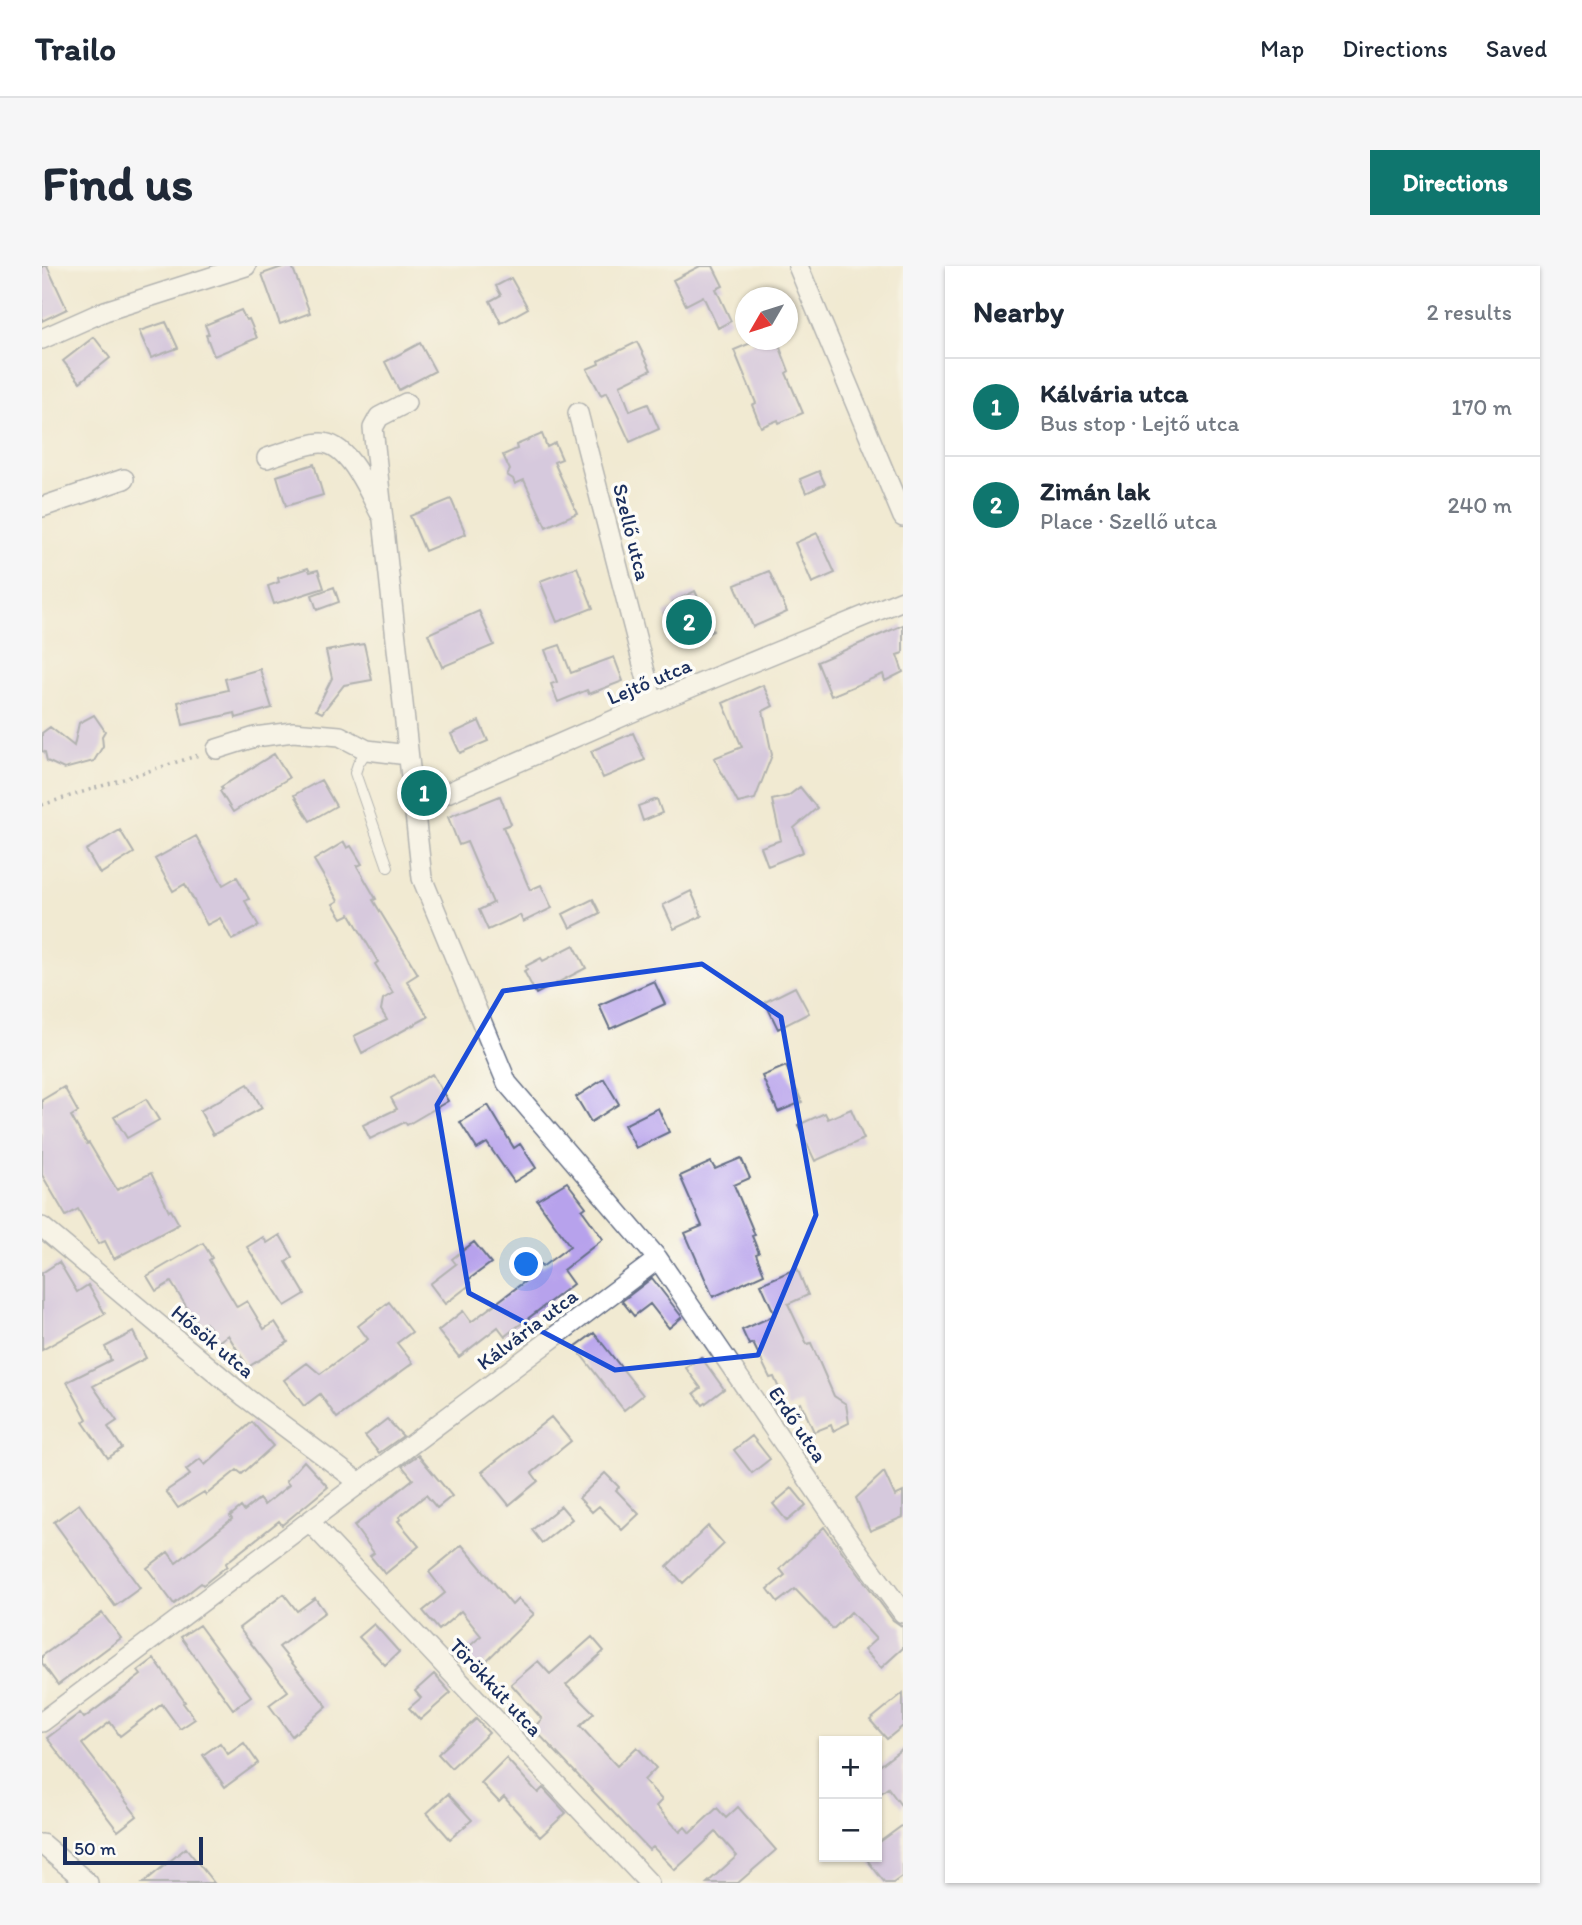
<!DOCTYPE html>
<html lang="en">
<head>
<meta charset="utf-8">
<style>
	:root { --surface:#fff; --page:#f6f6f7; --text:#1f2937; --muted:#747a83; --line:#e0e1e3; --accent:#0f766e }
	body { margin:0; font-family:Itim,sans-serif; background:var(--page); color:var(--text) }
	.controls { position:absolute; right:21px; bottom:21px; display:grid; overflow:hidden; border-radius:0px; box-shadow:0 2px 5px #0004 }
	.controls button { width:63px; height:63px; display:grid; place-items:center; padding:0; border:0; border-bottom:2px solid var(--line); background:var(--surface); color:var(--text); font:35px sans-serif }
	.compass { position:absolute; left:693px; top:21px; width:63px; height:63px; border-radius:50%; background:var(--surface); box-shadow:0 2px 5px #0004; rotate:231deg }
	.scale { position:absolute; left:21px; bottom:18px; width:140px; box-sizing:border-box; padding-left:7px; border:4px solid #1b2f5e; border-top:0; font-size:19px; line-height:24px; white-space:nowrap; color:#1b2f5e; -webkit-text-stroke:5px #fdfcf7; paint-order:stroke }
	.you { position:absolute; left:485px; top:999px; width:24px; height:24px; margin:-18px; border:5px solid #fff; border-radius:50%; background:#1a73e8; box-shadow:0 0 0 10px #1a73e833 }
	.badge { display:grid; place-items:center; width:46px; height:46px; border-radius:50%; background:var(--accent); color:#fff; font-size:23px; font-weight:700 }
	.pin { position:absolute; translate:-50% -50%; border:4px solid #fff; box-shadow:0 2px 7px #0006 }
	.list { margin:0; padding:0; list-style:none }
	h2 { display:flex; justify-content:space-between; align-items:center; height:91px; margin:0; padding:0 28px; font-size:30px }
	h2 small { font-size:23px; font-weight:400; color:var(--muted) }
	.list li { display:grid; grid-template-columns:46px 1fr auto; gap:21px; align-items:center; box-sizing:border-box; height:98px; padding:0 28px; border-top:2px solid var(--line) }
	.list b { display:block; font-size:26px; white-space:nowrap }
	.list p { margin:0; font-size:23px; white-space:nowrap; color:var(--muted) }
	.list em { font-size:23px; font-style:normal; color:var(--muted) }
	.map { position:relative; flex:none; width:861px; height:1617px; overflow:hidden; border-radius:0px }
	header { display:flex; align-items:center; gap:42px; box-sizing:border-box; height:98px; padding:0 35px; background:var(--surface); border-bottom:2px solid var(--line) }
	header strong { font-size:33px }
	nav { display:flex; gap:38px; margin-inline-start:auto; font-size:24px }
	.intro { display:flex; align-items:center; justify-content:space-between; box-sizing:border-box; height:168px; padding:0 42px }
	h1 { margin:0; font-size:49px }
	.button { padding:18px 32px; border-radius:0px; background:var(--accent); color:#fff; font-size:24px; font-weight:700 }
	main { display:flex; gap:42px; padding:0 42px }
	aside { flex:1; background:var(--surface); border-radius:0px; box-shadow:0 2px 5px #0004 }
	.map>svg:first-child { display:block }
	.building { fill:#b7a2ec }
	.lines { fill:none; stroke-linecap:round; stroke-linejoin:round }
	.service-casing { stroke:#667087; stroke-width:12 }
	.minor-casing { stroke:#667087; stroke-width:22 }
	.path { stroke:#667087; stroke-width:3.5; stroke-dasharray:2 5; stroke-linecap:butt }
	.service { stroke:#fff; stroke-width:10 }
	.minor { stroke:#fff; stroke-width:19 }
	.marked { fill:none; stroke:#1d4ed8; stroke-width:5; stroke-linejoin:round }
	.labels { text-anchor:middle; dominant-baseline:central; stroke-width:7; stroke-linejoin:round; paint-order:stroke }
	.street-label { font-size:21px; fill:#1b2f5e; stroke:#fdfcf7 }
</style>
</head>
<body>
<header>
<strong>Trailo</strong>
<nav><a>Map</a><a>Directions</a><a>Saved</a></nav>
</header>
<div class="intro"><h1>Find us</h1><a class="button">Directions</a></div>
<main>
<div class="map">
<svg width="861" height="1617" viewBox="0 0 861 1617">
	<rect width="100%" height="100%" fill="#fdfcf7"/>
	<filter id="ink" filterUnits="userSpaceOnUse"><feTurbulence type="fractalNoise" baseFrequency=".0143" numOctaves="2"/><feDisplacementMap in="SourceGraphic" scale="14" xChannelSelector="R" yChannelSelector="G"/><feConvolveMatrix kernelMatrix="1 2 1 2 8 2 1 2 1" color-interpolation-filters="sRGB"/></filter>
	<filter id="wash" filterUnits="userSpaceOnUse"><feTurbulence type="fractalNoise" baseFrequency=".00686" numOctaves="4" result="noise"/><feDisplacementMap in="SourceGraphic" scale="28" xChannelSelector="R" yChannelSelector="G"/><feGaussianBlur stdDeviation="1.57" result="paint"/><feColorMatrix in="noise" values="0 0 0 0 0 0 0 0 0 0 0 0 0 0 0 0 0 1.4 0 .05"/><feComposite in="paint" operator="in"/></filter>
	<g filter="url(#wash)">
		<rect width="100%" height="100%" fill="#f1ead2"/>
		<g id="blocks">
			<path class="building" d="M0,0H5L25,43L0,55Z
				M243,0H250L268,47L238,58L220,8Z
				M658,0H671L681,20L674,23L689,55L676,62L661,30L644,39L631,14Z
				M469,12L486,42L459,57L448,35L459,29L454,20Z
				M199,44L204,54L207,53L215,72L172,90L164,69L167,68L163,59Z
				M124,56L136,82L109,92L97,65Z
				M52,71L68,92L38,116L21,95Z
				M716,74H735L747,105L744,107L761,147L737,157L736,154L719,161L710,139L714,137L692,84Z
				M595,76L609,104L578,119L588,145L606,138L617,163L588,176L565,126L559,129L545,103L557,98L556,95Z
				M378,77L393,105L357,124L343,96Z
				M500,168L505,181L513,177L520,193L512,196L535,247L504,261L482,214L473,218L471,213L465,209L468,204L461,189L475,183L474,179Z
				M272,198L281,229L244,240L235,210Z
				M777,205L783,218L764,227L758,213Z
				M409,233L424,268L383,285L368,250Z
				M775,267L793,307L770,317L753,277Z
				M535,301L551,342L515,356L498,315Z
				M266,302L268,306L276,304L282,322L232,338L226,320L237,316L236,312Z
				M727,305L745,346L711,361L693,319Z
				M292,321L297,336L275,344L270,329Z
				M653,325L671,365L649,375L645,366L634,371L622,347L633,342L631,336Z
				M437,345L452,379L400,401L386,368Z
				M861,359V387L855,389L861,406L843,415L841,408L789,430L775,396Z
				M322,378L330,414L302,419L280,447L274,444L290,412L284,385Z
				M518,379L529,407L572,391L581,415L547,428L545,424L516,436L509,418L515,416L503,384Z
				M218,403L230,442L194,452L193,447L141,459L136,436L186,424L183,413Z
				M721,419L731,440L721,445L730,489L713,533L696,537L672,492L700,481L681,437Z
				M52,449L63,465L60,470L61,480L52,495L22,503L5,495L3,486L0,485V467L8,461L32,480L37,457Z
				M437,455L446,475L418,487L409,468Z
				M591,467L603,494L561,512L549,485Z
				M232,488L247,512L191,546L178,525L181,523L179,521Z
				M279,514L294,540L268,555L252,529Z
				M758,521L775,542L752,562L761,586L726,600L719,581L739,574L730,534L746,530Z
				M458,530L469,558L461,561L488,624L499,619L510,642L481,656L478,649L446,664L437,644L451,637L425,576L417,579L406,551Z
				M615,533L620,547L601,555L596,540Z
				M78,564L92,587L58,608L44,584Z
				M154,570L181,619L195,611L207,633L203,635L217,660L190,674L178,652L165,659L143,618L131,625L113,593Z
				M302,576L305,582L309,580L320,598L315,600L334,633L331,634L376,708L365,715L386,751L320,787L312,770L345,754L339,744L341,733L351,727L333,698L336,696L308,648L300,652L291,638L296,635L272,594Z
				M649,625L660,650L632,663L621,639Z
				M551,633L558,647L528,662L521,648Z
				M532,679L544,702L494,728L482,705L485,703L484,700L499,692L501,695Z
				M612,715L623,738L568,763L557,739Z
				M753,721L767,747L736,763L723,736Z
				M744,800L760,836L736,846L720,810Z
				M390,808L406,835L365,859L363,856L328,873L321,859L355,843L349,832Z
				M562,813L577,838L549,856L534,831Z
				M206,818L220,842L171,869L158,845Z
				M22,821L36,846L29,850L45,878L47,877L75,924L109,907L127,945L129,944L137,958L72,993L63,975L56,978L36,943L24,950L0,909V834Z
				M104,833L117,854L85,872L72,851Z
				M446,839L472,882L478,878L494,902L472,916L445,877L435,883L418,856Z
				M616,842L627,866L594,882L582,859Z
				M809,843L822,873L773,895L756,859L783,847L786,853Z
				M699,892L708,912L692,919L713,969L710,970L717,987L714,988L722,1008L671,1031L643,967L660,960L638,910L669,896L673,903Z
				M525,916L544,941L540,944L561,973L521,1004L531,1018L463,1070L456,1061L417,1091L396,1065L421,1045L429,1056L486,1013L472,995L486,984L500,1001L528,980L495,934Z
				M238,969L251,991L244,996L263,1028L243,1040L205,981L221,971L225,977Z
				M432,976L449,997L426,1014L429,1018L403,1038L388,1018L414,998L410,993Z
				M161,977L170,992L167,994L195,1041L205,1035L222,1063L233,1056L246,1076L206,1101L186,1069L176,1076L164,1057L157,1061L129,1016L114,1025L105,1010Z
				M17,996L35,1026L46,1019L63,1048L0,1084V1007Z
				M755,1002L766,1029L746,1038L765,1078L769,1077L792,1130L804,1138L807,1157L791,1165L789,1159L772,1166L759,1137L746,1143L732,1111L728,1112L711,1077L707,1079L700,1064L733,1049L719,1018Z
				M610,1012L640,1051L627,1062L608,1038L592,1050L580,1035Z
				M347,1036L370,1066L355,1077L371,1097L295,1152L278,1128L262,1140L242,1114L265,1097L278,1108L326,1073L316,1060Z
				M91,1066L104,1092L51,1120L75,1155L66,1161L80,1182L66,1192L41,1156L45,1153L25,1116L69,1094L63,1081Z
				M552,1067L601,1129L582,1144L533,1081Z
				M659,1091L682,1123L661,1139L652,1127L659,1122L644,1102Z
				M509,1151L529,1175L490,1207L496,1215L467,1239L440,1206Z
				M345,1153L361,1170L337,1187L323,1170Z
				M210,1156L231,1180L200,1208L195,1204L164,1229L162,1226L136,1242L124,1225L148,1209L144,1204L158,1193L163,1199Z
				M710,1170L728,1193L710,1207L692,1184Z
				M376,1189L410,1230L395,1242L384,1229L357,1251L359,1253L356,1255L377,1280L343,1308L328,1290L332,1287L312,1260L371,1213L360,1200Z
				M262,1195L286,1221L240,1259L237,1255L184,1297L185,1300L161,1319L159,1317L132,1338L105,1302L126,1286L134,1297L190,1253L188,1250L199,1241L202,1245L217,1233L222,1239L247,1219L244,1215Z
				M842,1206L853,1230L861,1226V1251L828,1265L814,1232Z
				M563,1207L577,1221L574,1224L597,1248L580,1264L557,1240L550,1246L537,1232Z
				M750,1222L764,1239L745,1255L731,1238Z
				M37,1238L98,1322L73,1340L12,1256Z
				M519,1240L530,1253L500,1277L490,1264Z
				M666,1260L682,1278L641,1317L625,1300Z
				M782,1261L851,1354L861,1361V1382L839,1402L822,1384L834,1373L809,1346L791,1363L753,1323L736,1336L726,1323L743,1309L738,1303Z
				M420,1279L470,1339L476,1333L492,1348L436,1403L420,1387L439,1370L419,1345L397,1364L381,1345L403,1327L387,1306Z
				M242,1328L255,1345L273,1332L283,1346L237,1381L285,1440L250,1470L227,1439L246,1425L197,1362Z
				M60,1347L79,1372L16,1419L0,1397V1390Z
				M332,1358L357,1386L343,1399L317,1371Z
				M157,1359L209,1430L191,1443L139,1371Z
				M550,1371L562,1385L524,1419L552,1447L538,1460L575,1500L595,1481L614,1502L602,1514L620,1534L614,1540L638,1566L643,1561L648,1567L675,1542L684,1552L696,1541L734,1584L696,1617H665L695,1590L674,1566L633,1604L611,1581L607,1584L491,1462L500,1453L469,1418L496,1395L508,1408Z
				M112,1393L143,1436L141,1437L153,1453L138,1463L120,1438L78,1470L68,1456L40,1478L95,1550L76,1565L5,1472L38,1447L42,1452L99,1409L96,1405Z
				M392,1408L409,1427L378,1454L367,1442L379,1432L373,1425Z
				M861,1427V1460L845,1473L828,1454Z
				M434,1453L447,1467L409,1502L396,1488Z
				M178,1477L186,1488L202,1477L216,1497L183,1521L161,1489Z
				M861,1482V1542L846,1522L835,1530V1502Z
				M464,1492L496,1527L501,1522L524,1547L498,1571L462,1531L457,1536L439,1517Z
				M406,1528L430,1554L408,1573L385,1547Z
				M861,1559V1610L851,1617H843L823,1591H835V1578Z
				M144,1582L172,1617H101Z"/>
		</g>
	</g>
	<g filter="url(#ink)">
		<use href="#blocks" fill-opacity="0" stroke="#667087" stroke-width="2"/>
		<g class="lines">
			<defs>
				<path id="service" d="M325,484L316,498L313,507L346,601"/>
				<path id="minor" d="M756,0L861,251
					M0,73L63,45L204,0
					M364,137L337,151L331,162L380,612L465,817L616,993L811,1279L861,1347
					M536,147L611,437
					M225,192C237,188 267,177 279,177C307,177 326,225 338,247
					M0,241L82,213
					M175,483L213,471L251,466L298,470L325,484L366,489
					M373,543L391,533L611,437L861,334
					M0,961L203,1131L318,1217
					M267,1255L607,1617
					M0,1456L616,993
					M0,1578L46,1617"/>
			</defs>
			<use href="#service" class="service-casing"/>
			<use href="#minor" class="minor-casing"/>
			<path class="path" d="M0,539L160,488"/>
			<use href="#service" class="service"/>
			<use href="#minor" class="minor"/>
		</g>
	</g>
	<path d="M0 0H861V1617H0ZM660,698L739,751L774,949L716,1089L573,1104L427,1027L395,839L461,725Z" fill="#f1ead2" fill-opacity=".55" fill-rule="evenodd"/>
	<path class="marked" d="M660,698L739,751L774,949L716,1089L573,1104L427,1027L395,839L461,725Z"/>
	<g class="labels">
		<g class="street-label">
			<text transform="translate(590 266) rotate(76)">Szellő utca</text>
			<text transform="translate(607 415) rotate(-23)">Lejtő utca</text>
			<text transform="translate(485 1063) rotate(-37)">Kálvária utca</text>
			<text transform="translate(171 1075) rotate(40)">Hősök utca</text>
			<text transform="translate(756 1158) rotate(56)">Erdő utca</text>
			<text transform="translate(454 1421) rotate(47)">Törökkút utca</text>
		</g>
	</g>
</svg>
<div class="controls">
<button>+</button>
<button>−</button>
</div>
<svg class="compass" viewBox="-18 -18 36 36"><path d="M0-13l5 13h-10z" fill="#e53935"/><path d="M0 13l5-13h-10z" fill="#747a83"/></svg>
<div class="scale">50 m</div>
<div class="you"></div>
<div class="pin badge" style="left:382px;top:527px">1</div>
<div class="pin badge" style="left:647px;top:356px">2</div>
</div>
<aside>
<h2>Nearby<small>2 results</small></h2>
<ul class="list">
<li><span class="badge">1</span><div><b>Kálvária utca</b><p>Bus stop · Lejtő utca</p></div><em>170 m</em></li>
<li><span class="badge">2</span><div><b>Zimán lak</b><p>Place · Szellő utca</p></div><em>240 m</em></li>
</ul>
</aside>
</main>
</body>
</html>
